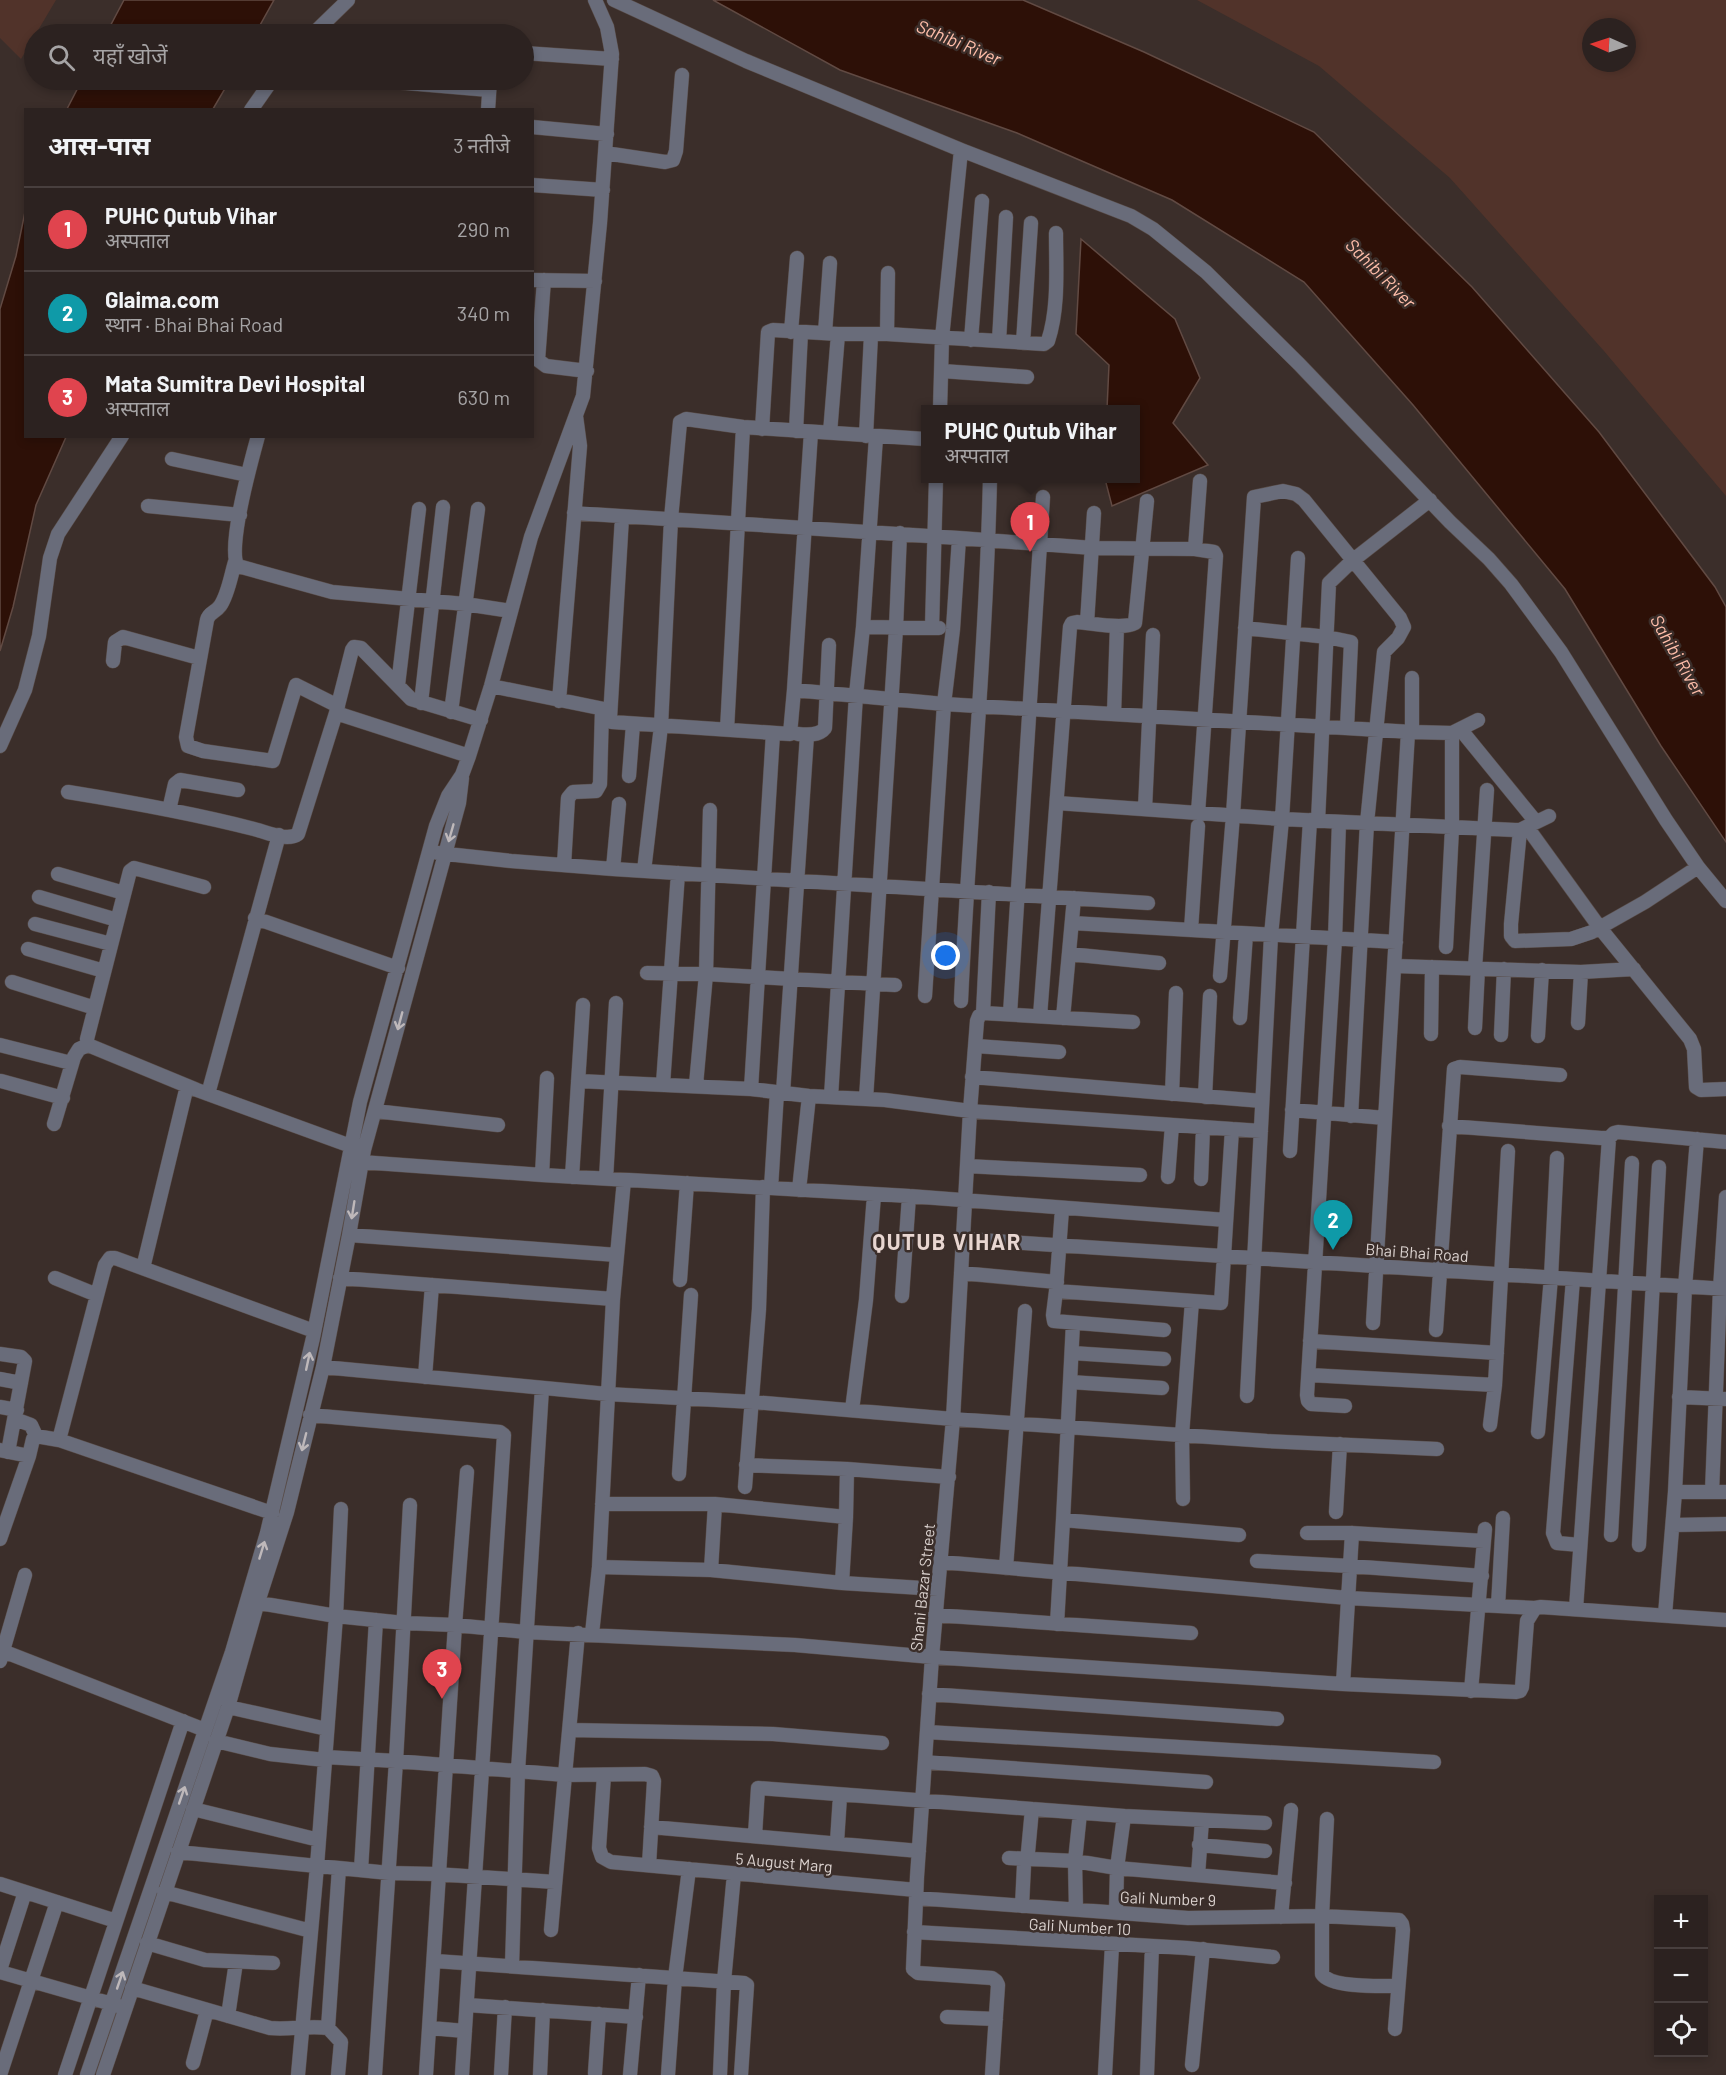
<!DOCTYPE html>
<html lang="hi">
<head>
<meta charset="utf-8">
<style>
	:root { --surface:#2c2220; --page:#342a29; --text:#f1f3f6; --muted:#a6a4a5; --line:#483f3e; --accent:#bca0f2 }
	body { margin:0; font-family:Barlow,"Noto Sans Devanagari",sans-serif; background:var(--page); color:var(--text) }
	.controls { position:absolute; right:18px; bottom:18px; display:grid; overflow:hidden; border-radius:0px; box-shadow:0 3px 9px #0003 }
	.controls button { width:54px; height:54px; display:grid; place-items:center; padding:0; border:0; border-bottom:2px solid var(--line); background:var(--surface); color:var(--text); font:30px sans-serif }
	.compass { position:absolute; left:1582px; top:18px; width:54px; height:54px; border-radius:50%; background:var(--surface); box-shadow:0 3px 9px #0003; rotate:273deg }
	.you { position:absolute; left:946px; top:956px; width:21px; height:21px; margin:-15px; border:4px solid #fff; border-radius:50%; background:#1a73e8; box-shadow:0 0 0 9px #1a73e833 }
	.badge { display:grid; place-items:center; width:39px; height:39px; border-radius:50%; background:var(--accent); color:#fff; font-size:20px; font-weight:700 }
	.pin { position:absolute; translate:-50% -50px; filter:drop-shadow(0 2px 3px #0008) }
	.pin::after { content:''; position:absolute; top:32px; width:21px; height:18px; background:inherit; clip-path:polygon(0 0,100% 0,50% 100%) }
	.popup { position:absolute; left:921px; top:405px; width:219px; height:78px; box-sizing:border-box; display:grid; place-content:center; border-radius:0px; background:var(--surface); filter:drop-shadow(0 2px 4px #0005); font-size:20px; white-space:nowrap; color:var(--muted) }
	.popup b { font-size:22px; color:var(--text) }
	.popup::after { content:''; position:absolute; left:50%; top:100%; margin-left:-12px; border:12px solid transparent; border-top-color:var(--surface) }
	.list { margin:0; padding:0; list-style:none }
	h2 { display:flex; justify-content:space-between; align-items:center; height:78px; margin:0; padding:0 24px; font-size:26px }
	h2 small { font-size:20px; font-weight:400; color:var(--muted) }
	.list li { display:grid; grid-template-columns:39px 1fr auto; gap:18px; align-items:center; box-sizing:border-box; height:84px; padding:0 24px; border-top:2px solid var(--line) }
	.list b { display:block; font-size:22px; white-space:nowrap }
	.list p { margin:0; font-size:20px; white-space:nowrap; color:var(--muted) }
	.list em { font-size:20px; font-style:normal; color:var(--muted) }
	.icon { flex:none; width:33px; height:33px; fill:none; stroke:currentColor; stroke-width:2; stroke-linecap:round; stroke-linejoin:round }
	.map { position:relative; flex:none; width:1726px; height:2075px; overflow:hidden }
	.search { position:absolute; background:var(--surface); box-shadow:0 3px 9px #0003; left:24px; top:24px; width:510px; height:66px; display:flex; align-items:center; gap:15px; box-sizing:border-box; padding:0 21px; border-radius:33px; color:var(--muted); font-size:22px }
	.panel { position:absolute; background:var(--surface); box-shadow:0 3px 9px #0003; left:24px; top:108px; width:510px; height:330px; border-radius:0px }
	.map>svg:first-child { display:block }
	.green { fill:#51332a; fill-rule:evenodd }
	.water { fill:#2d1007; stroke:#614a43; stroke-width:1.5 }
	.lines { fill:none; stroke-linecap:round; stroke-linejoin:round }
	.minor-casing { stroke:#584c48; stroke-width:15 }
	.minor { stroke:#696c7a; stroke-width:14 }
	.oneway { stroke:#beb8ba }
	.labels { text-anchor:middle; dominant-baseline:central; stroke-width:5; stroke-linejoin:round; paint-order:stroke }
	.street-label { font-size:16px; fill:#dbd2cf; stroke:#3b2e2a }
	.water-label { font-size:18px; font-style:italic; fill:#ffbeaa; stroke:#3b2e2a }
	.district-label { font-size:22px; font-weight:bold; letter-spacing:1.5px; fill:#e8d6d1; stroke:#3b2e2a }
</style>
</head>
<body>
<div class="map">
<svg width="1726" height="2075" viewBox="0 0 1726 2075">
	<rect width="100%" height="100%" fill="#3b2e2a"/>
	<path class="green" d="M0,0H56L21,59L0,38Z
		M1197,0H1726V496L1604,351L1450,178L1319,66ZM1591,27H1627V63H1591Z"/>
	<path class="water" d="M124,0H274L255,34H106Z
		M713,0H1023L1144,52L1314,132L1472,287L1599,432L1715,587L1726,607V842L1661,746L1565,589L1413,405L1304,282L1172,200L1017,133L840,70Z
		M82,80H230L213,109H67Z
		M25,212L26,436L66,437L36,505L13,607L0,651V309L16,256Z
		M1081,239L1175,319L1200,378L1173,423L1208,465L1112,506L1105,479L1135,478V410L1107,409L1109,365L1076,334Z"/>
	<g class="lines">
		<defs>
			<path id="minor" d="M614,0L746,61L961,150L942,338L940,410
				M313,34L348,0
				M524,53L612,59
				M371,80L489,90
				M251,110L272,80
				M488,110L490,80
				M532,127L607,134
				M961,150L1131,216L1153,229L1206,272L1299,364L1450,522L1489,559L1511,584L1561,652L1666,820L1698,867L1726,901
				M605,153L665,162L673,160L676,151L682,75
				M532,185L603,190
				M532,280L595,281
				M544,280L538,360L546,366L587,371
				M791,332L797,258
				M825,333L830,263
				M838,334H887L1044,344L1048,341C1059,308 1056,268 1056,233
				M887,334L888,273
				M971,340L982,201
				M999,341L1006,217
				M1023,343L1031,223
				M942,371L1027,377
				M762,429L768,332L773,330L838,334L830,433
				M796,431L801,332
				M258,436C252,458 226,551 238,566L332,592L465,604L511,611
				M866,436L871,335
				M172,459L247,475
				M148,506L240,515
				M574,513L959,538L953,629L944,704L925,996
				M622,517L610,718L612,722L790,734L794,690L811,432
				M959,538L1093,548L1195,549L1214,552L1216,556L1198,813
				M1195,549L1200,481
				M235,562C231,575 228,595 220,606C215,613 209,612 207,620L186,737L188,746L203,751L273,761L296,685L338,706
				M1087,623L1094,513
				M863,627L939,628
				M932,628L936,478
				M1245,628L1327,637L1351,642L1347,728
				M113,661L115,642L123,637L199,658
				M1412,678V732
				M398,685L419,509
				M491,686L609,710
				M794,690L944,704L1412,732L1452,733L1478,720
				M559,701L580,446L576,416
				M421,703L443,507
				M451,712L478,509
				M1114,714L1117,626
				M727,730L743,427
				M1461,730L1536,822
				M798,734C807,735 819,736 825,728L829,645
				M0,746L25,690L39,636L50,558L58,534L122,436
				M469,756L336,713L352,650L354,647L361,648L411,699L481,720
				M629,776L633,724
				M68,792C130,802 192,813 254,829C266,832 287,842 298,834L336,713
				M1057,803L1282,819L1515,830H1520L1549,816
				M1145,809L1153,635
				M169,810L175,784L180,780L238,790
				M710,810L706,974L895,985
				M1318,821L1329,583L1352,561L1430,500
				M1339,822L1335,939L1307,1395L1308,1401L1311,1404L1345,1406
				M1527,827L1600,928L1690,1039L1694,1049L1696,1087L1701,1090L1726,1089
				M1520,830L1511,924V936L1515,941L1571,939L1592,932L1645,902L1698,867
				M438,853L511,861L613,869L1148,903
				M564,865L568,798L573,792L596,791L600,784L602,709
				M613,869L619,804
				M644,871L661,726L671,519L680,422L686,419L743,427L925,439
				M58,874L124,893
				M204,887L134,868L130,871L87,1039L88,1045L197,1090L359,1149
				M39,897L117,920
				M255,918L398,968
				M1072,923L1396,942
				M35,924L111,944
				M1191,930L1198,826
				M1446,947L1452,828V733
				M28,949L104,971
				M1069,954L1159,963
				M1395,966L1581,972L1634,969
				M1475,968L1487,790
				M647,973L706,974L696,1085
				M1220,976L1233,815L1254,497L1283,491L1296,494L1304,500L1400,618L1404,627L1398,638L1384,652L1367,823L1351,1116
				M12,982L95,1008
				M961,1001C969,826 986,653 990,478
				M983,1013L989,892
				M1010,1014L1043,497
				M1040,1016L1070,627L1072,623L1077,622C1092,623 1123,630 1135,623L1147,501
				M1063,1018L1074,898
				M1240,1018L1246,934
				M1578,1023L1581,972
				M1475,1028L1478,968
				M1431,1034L1432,967
				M1501,1035L1504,969
				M1538,1036L1542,970
				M0,1045L71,1063
				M976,1046L1059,1052
				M972,1077L1262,1101
				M1,1081L63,1098
				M578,1081L751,1089L809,1096L885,1100L970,1111L1261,1131
				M663,1084L678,873
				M751,1089L773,733
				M783,1093L807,735
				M208,1094L279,835
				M1172,1094L1176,993
				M831,1097L856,695L863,627L876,437
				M1205,1097L1210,996
				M866,1099L896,628L900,533
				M1292,1110L1385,1118
				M375,1111L498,1125
				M54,1124L74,1057L79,1049L88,1045
				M1449,1126L1601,1138H1609L1614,1133L1618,1132L1726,1142
				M1290,1151L1310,820
				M361,1162L542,1175L909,1196L1226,1220
				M967,1166L1140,1175
				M542,1175L547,1078
				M572,1177L583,1005
				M1168,1177L1172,1125
				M606,1179L616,1003
				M1201,1179L1203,1127
				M771,1188L777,1092
				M799,1190L809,1096
				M1062,1209L1056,1291L1221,1303L1232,1129
				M349,1235L617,1255
				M963,1239L1726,1289
				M143,1268L187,1086
				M961,1273L1057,1282
				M55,1278L97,1295
				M340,1278L613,1299
				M1573,1279L1553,1533L1557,1543L1580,1545
				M680,1280L687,1183
				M1056,1291L1053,1315L1054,1321L1164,1330
				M902,1296L909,1196
				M1373,1323L1408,732
				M1436,1330L1454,1069L1460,1067L1560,1075
				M1310,1341L1497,1353
				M1072,1353L1164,1359
				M0,1354L21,1357L25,1361L8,1452
				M323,1367L607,1394L753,1402L953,1419L1267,1441L1437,1449
				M1309,1375L1495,1385
				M425,1377L432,1285
				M0,1379L21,1383
				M1070,1382L1162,1388
				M1247,1396L1271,936L1282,819L1298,558
				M1679,1397L1726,1399
				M0,1407L17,1410
				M852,1410L866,1300L874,1195
				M310,1415L500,1432L504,1435L462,2075
				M15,1419L31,1425L36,1436
				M1490,1425L1495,1385L1508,1151
				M1538,1432L1551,1277L1557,1158
				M59,1440L105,1265L110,1258H115L314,1331
				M0,1450L29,1456L0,1539
				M29,1456L33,1439L36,1436L59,1440L272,1513
				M746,1465L847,1469L949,1477
				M679,1474L691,1295
				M745,1487L759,1309L763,1187
				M1675,1492H1726
				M1712,1492L1720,1289L1726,1197
				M1183,1499L1182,1435L1192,1301
				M602,1504H715L846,1517
				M1336,1512L1340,1444
				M1063,1520L1073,1323
				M1673,1525L1726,1524
				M1307,1533H1351L1484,1541
				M1611,1535L1632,1163
				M1639,1545L1659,1167
				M1257,1561L1350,1566L1482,1576
				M941,1562L1348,1598L1535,1608
				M599,1567L711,1570L842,1583L846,1517L847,1469
				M1006,1568L1025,1311
				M711,1570L715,1504
				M842,1583L938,1589
				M247,1601L336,1616L404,1623L455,1625L526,1632L795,1645L932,1657L1343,1684L1516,1692L1520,1691L1522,1687L1527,1621L1535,1608L1541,1607L1726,1620
				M1498,1606L1503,1518
				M1576,1609L1609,1138
				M935,1615L1191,1633
				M1665,1615L1675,1492L1685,1287L1697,1139
				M1057,1624L1063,1520L1239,1535
				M578,1633L565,1775L645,1774L652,1776L654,1781L649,1865
				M592,1634L599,1567L613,1299L624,1180
				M0,1650L205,1730
				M0,1661L25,1575
				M1343,1684L1352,1533
				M1471,1691L1485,1529
				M929,1694L1277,1719
				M228,1707L327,1729
				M570,1730L773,1734L882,1743
				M927,1732L1434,1762
				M216,1741L270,1754L325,1760
				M325,1757L396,1761L410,1505
				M925,1762L1206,1782
				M604,1775L599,1848L602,1857L611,1862L916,1890
				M193,1809L319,1840
				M1327,1819L1322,1916V1974C1331,1988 1381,1986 1398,1986
				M651,1827L919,1851
				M755,1835L758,1788L1124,1816L1265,1823
				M837,1842L840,1796
				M1199,1845L1265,1851
				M178,1852L317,1866L336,1616L341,1509
				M1009,1858L1075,1861L1117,1868L1285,1883
				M339,1868L389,1873L435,1874L555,1882
				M361,1870L376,1620
				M1198,1875L1202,1820
				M0,1884L116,1921
				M164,1892L311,1931
				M916,1898L1188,1918L1322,1916L1399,1920L1402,1924L1403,1930L1395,2029
				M1022,1906L1024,1865L1028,1852L1032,1809
				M1076,1910L1075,1861L1080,1813
				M1116,1913L1117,1868L1124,1816
				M1281,1917L1291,1810
				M914,1932L1187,1948L1273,1957
				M147,1943L205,1960L273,1963
				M435,1961L744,1983L747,1985L741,2075
				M512,1966L518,1771L542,1388
				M0,1970L25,1892
				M0,1972L119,2006
				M132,1988L270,2028C290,2030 309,2025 328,2028L341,2042L338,2075
				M467,2005L636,2017
				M228,2016L236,1962
				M947,2017L996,2019
				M430,2028L465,2031
				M193,2063L207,2010
				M1192,2065L1203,1949
				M595,2073L599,2014
				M0,2075L57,1902
				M65,2075L183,1721
				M87,2075L232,1652L267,1533L313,1338L360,1102L436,826L448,796L462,775L469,756L491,686L531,537L583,396L600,223L612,54L607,27L595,0
				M103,2075L228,1707L257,1605L287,1512L323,1367L349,1235L364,1150L459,803L462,778
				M298,2075L317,1866L339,1868L328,2028
				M375,2075L396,1761L565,1775L551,1930
				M426,2075L455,1625L467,1472
				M501,2075L505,2007
				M540,2075L543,2010
				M630,2075L639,1975
				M668,2075L675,1978L689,1869
				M720,2075L724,1981L734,1874
				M992,2075L998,1985L996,1981L992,1978L918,1973L913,1969L917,1877L932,1657L953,1419L970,1111L977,1021L979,1016L983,1013L1133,1022
				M1105,2075L1112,1945
				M1147,2075L1152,1946"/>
		</defs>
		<use href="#minor" class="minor-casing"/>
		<use href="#minor" class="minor"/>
	</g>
	<defs><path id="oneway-shaft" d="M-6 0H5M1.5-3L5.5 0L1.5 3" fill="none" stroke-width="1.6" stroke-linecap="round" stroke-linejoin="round" transform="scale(1.5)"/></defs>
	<g class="oneway">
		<use href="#oneway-shaft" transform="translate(451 833) rotate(106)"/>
		<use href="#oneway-shaft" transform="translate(400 1021) rotate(105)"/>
		<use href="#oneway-shaft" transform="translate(353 1210) rotate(99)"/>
		<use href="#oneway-shaft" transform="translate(308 1361) rotate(-78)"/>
		<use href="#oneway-shaft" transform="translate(304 1442) rotate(104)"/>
		<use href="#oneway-shaft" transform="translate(262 1550) rotate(-73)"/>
		<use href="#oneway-shaft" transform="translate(182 1795) rotate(-71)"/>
		<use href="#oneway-shaft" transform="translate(120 1980) rotate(-71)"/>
	</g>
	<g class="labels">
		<g class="street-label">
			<text transform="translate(1417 1252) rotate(4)">Bhai Bhai Road</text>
			<text transform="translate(922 1587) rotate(-84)">Shani Bazar Street</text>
			<text transform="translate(784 1862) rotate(5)">5 August Marg</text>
			<text transform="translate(1168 1898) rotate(2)">Gali Number 9</text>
			<text transform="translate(1080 1926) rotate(3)">Gali Number 10</text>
		</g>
		<g class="water-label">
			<text transform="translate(959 42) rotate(23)">Sahibi River</text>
			<text transform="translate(1381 273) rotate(45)">Sahibi River</text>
			<text transform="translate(1678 655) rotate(60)">Sahibi River</text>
		</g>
		<g class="district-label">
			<text x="947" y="1241">QUTUB VIHAR</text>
		</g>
	</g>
</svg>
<div class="controls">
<button>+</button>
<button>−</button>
<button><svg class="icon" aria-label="locate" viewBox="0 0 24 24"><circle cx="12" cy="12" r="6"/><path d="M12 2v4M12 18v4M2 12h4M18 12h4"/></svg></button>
</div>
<svg class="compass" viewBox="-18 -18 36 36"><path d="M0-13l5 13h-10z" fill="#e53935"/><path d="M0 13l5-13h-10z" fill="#a6a4a5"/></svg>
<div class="you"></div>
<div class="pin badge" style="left:1030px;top:552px;background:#e0444e">1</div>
<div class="popup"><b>PUHC Qutub Vihar</b>अस्पताल</div>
<div class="pin badge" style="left:1333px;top:1250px;background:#0f9aa8">2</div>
<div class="pin badge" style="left:442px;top:1699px;background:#e0444e">3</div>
<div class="search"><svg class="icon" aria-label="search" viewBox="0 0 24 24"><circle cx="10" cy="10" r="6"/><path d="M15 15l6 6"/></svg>यहाँ खोजें</div>
<section class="panel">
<h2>आस-पास<small>3 नतीजे</small></h2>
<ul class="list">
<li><span class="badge" style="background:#e0444e">1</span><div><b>PUHC Qutub Vihar</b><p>अस्पताल</p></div><em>290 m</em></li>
<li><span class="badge" style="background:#0f9aa8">2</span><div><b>Glaima.com</b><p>स्थान · Bhai Bhai Road</p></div><em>340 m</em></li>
<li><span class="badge" style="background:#e0444e">3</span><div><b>Mata Sumitra Devi Hospital</b><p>अस्पताल</p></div><em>630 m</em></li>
</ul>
</section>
</div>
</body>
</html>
